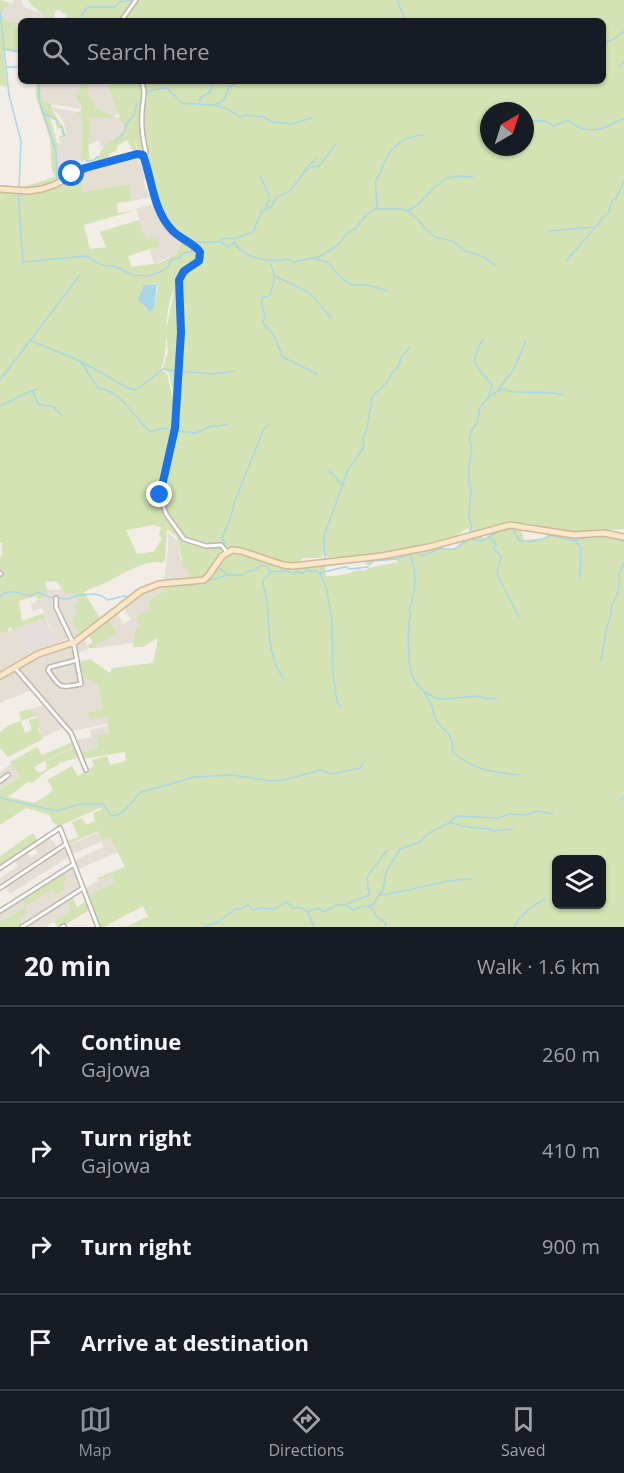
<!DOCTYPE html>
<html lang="en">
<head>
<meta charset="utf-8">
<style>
	:root { --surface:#171b24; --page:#20242c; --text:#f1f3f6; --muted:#9ea1a6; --line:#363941; --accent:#8c9099 }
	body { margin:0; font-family:"Open Sans",sans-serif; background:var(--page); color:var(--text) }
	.controls { position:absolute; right:18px; bottom:18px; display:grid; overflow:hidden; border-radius:9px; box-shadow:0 2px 4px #0004 }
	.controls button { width:54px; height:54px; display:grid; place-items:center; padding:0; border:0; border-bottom:2px solid var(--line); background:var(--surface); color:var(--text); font:30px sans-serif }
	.compass { position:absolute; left:480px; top:102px; width:54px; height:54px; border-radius:50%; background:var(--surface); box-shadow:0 2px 4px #0004; rotate:39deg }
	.stop { position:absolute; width:18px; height:18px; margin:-14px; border:4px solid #1a73e8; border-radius:50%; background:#fff }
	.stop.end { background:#1a73e8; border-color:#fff; box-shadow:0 2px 6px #0008 }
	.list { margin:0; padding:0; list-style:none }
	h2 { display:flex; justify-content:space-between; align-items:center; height:78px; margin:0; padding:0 24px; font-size:26px }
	h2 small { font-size:20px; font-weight:400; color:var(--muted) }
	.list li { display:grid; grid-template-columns:39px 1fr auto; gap:18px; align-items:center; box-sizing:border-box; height:96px; padding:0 24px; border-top:2px solid var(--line) }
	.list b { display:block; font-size:22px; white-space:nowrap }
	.list p { margin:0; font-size:20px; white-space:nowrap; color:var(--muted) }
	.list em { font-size:20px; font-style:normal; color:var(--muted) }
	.icon { flex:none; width:33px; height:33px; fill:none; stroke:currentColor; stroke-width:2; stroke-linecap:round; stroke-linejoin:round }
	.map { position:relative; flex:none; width:624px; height:927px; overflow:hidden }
	.search { position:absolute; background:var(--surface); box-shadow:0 2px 4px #0004; left:18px; right:18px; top:18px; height:66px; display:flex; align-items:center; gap:15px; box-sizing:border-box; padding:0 21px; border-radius:9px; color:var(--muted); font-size:22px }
	.sheet { height:462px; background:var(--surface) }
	nav { display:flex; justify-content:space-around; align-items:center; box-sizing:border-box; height:84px; border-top:2px solid var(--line); background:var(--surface); font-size:16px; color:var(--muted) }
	nav a { display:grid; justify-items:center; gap:3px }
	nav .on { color:var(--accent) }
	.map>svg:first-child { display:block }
	.residential { fill:#e5ded5 }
	.industrial { fill:#e4dfdb }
	.green { fill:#d3e3b3; fill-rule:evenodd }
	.water { fill:#a8d7e9 }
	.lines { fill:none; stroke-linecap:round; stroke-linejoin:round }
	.stream { stroke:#a8d7e9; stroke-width:1.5 }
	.street-casing { stroke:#bfb6ad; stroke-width:6 }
	.secondary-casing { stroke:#ceb99a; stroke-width:8 }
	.street { stroke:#fff; stroke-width:3 }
	.secondary { stroke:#fae7c8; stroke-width:5 }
	.route { stroke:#1a73e8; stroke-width:8 }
</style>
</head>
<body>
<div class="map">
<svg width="624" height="927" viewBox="0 0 624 927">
	<rect width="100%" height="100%" fill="#f2ede6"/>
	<path class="residential" d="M14,0H22L24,7L63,21H21V37L17,26L11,21H6L0,14Z
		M39,81H80L79,95H75L81,109L45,103L43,101Z
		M89,81H106L119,113L115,116L111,115L96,108L88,92Z
		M52,107L77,112V114L82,115L81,159L77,164L67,155H57V143H61L60,137L67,134L63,121Z
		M123,113L124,128L119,137L100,148L99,140L88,145L89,120L92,118H117Z
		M137,156L147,177L143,180L149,197L132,201L128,184L81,192L80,173Z
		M154,204L165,227L181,242L176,254L154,264L150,250L159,246L156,238L146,241L136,209Z
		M168,533L178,541L180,558L187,569V580L164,581L168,550Z
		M162,585L164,591L147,602L151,609L146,613L141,625L135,630L133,643L97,648L95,645L117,633L108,620L116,613L124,624L131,619L123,608L141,593Z
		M46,589L55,590L61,589L74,594L79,603L80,636L73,641L71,637L58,643L42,608L33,611L31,604L42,598Z
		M20,627L26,659L0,673V634Z
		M83,639L89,648L76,654L81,680L87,679L98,684L102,709L92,712H87L106,715L107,724L72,731L66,726L42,738L37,718L30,709L43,705L31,690L0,703V678L41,655L69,647Z
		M107,726L109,734L98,747L81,753L76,740L91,737L90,730Z
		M11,764L20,776L0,790V772Z
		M99,832L102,841L111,837L118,852L78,869L75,860L104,847L101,842L72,854L69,845Z
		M46,837L54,842L58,849L31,866H29L0,887V878L18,866L13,859L26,851L31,858L38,853L33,846Z
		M66,845L70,856L10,894L5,886Z
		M74,865L82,887L23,925L19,918L25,907L0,922V912L21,898L26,906L53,889L63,883V872Z
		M112,875L114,882L87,897L84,889L101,879Z
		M67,900L71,911L46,927H24Z"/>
	<path class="industrial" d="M57,155H70L77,164V170L58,176Z
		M45,618L58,643L25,657L20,627Z"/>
	<path class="green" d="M0,0L10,3L1,14L6,21C21,21 21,40 21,53L3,50L7,87L0,85Z
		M28,0H624V529L570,533L528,523H509L460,536L471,532L469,528C460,531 460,534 453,538C441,545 349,562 335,560C331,559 326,556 322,554V558H302L299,564H290L233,548L221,553L204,578L188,581L187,570L184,569L177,537L167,529L165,561H163V563C147,557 116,578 101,585C95,588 90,588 84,592L101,620L80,636L71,618L78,614L74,606L79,603L74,594H66L56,581L45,582L47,590L46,595L42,596V598L37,599L36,596L19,601L22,621L44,613L45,618L12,630V627L8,628L9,631L0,634V557L2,556V543H0V190L35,192L80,173L82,192L128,184L132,201L117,203L118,213L136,210L84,225L90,249L106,247L100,232L139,220L146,240L156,238L160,246L128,256L132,267L160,263L176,254L182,240C168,224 158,205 153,185C149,174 150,162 143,153H139L134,140L137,151L134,152L127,140L117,146V150L109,154L106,162L94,166L93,163C100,158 99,151 105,145C112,138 120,139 124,128L106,81H603V21H65L67,15L59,10L55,11L54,19H47C41,10 32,9 28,0ZM489,111H525V147H489ZM156,283L158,287L154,308L146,309L143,304L146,284ZM181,284L182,331L175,434L160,500V482L174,434V404L167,374L161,370C162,363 165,357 165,350C168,329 164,308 175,287L166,332L168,353L163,367V369L169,373L172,387H175L179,328L178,286ZM153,525L161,527L159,534L162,539L153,552L137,554L126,530Z
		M36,81H39L43,101L51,104C53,116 63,123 66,136L61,138L60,143L59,136H62L61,129L57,128L55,120L50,117L57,143L58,176L72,174L41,188L23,189V187L55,177L52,171L50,139L36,97Z
		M80,81H89L88,92L96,108L117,118H92L89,120C90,133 87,146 90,159L84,160L81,164L82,115L77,114V112L81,111V107L74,94L79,95Z
		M520,526L524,540L546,538L548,532L597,533L624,538V927H126L145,918H149L143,906L104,927H99L87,897L114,882L112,875L98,880L97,878L125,867L111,838L102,841L98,831L69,844L67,841L78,837L72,822L82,818L86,825L95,821L93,813L102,809L100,808L59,826L52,822L50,815L26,808L0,825V790L20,776L10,762L37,747L42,755L75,741V746L39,764L34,768L39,773L47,769L46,761L77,746L80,757L59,763L58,765L48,770L32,783L28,782L8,797L34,803L46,796L53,789L47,780L72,766L78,776L94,766L92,760L107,756L110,765L126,761L125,752L83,759L81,753L98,747L96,736L109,733L106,716L90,720L87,711L92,712L102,709L98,684L87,679L81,680L78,662L90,659L110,673L112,668L153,663L158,638L142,647H133L135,630L140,625L136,617L151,609L147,602L164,591L162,585L204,582L230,552C241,551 261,558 272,563C279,567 272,566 280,568C295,571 311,566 327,564L325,569L326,576C339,576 348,575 359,569L364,571L369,568L398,562L396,560H376L367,565L365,562H352L437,546L454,550L464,539L480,534L484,540L490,536L489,532L503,527ZM556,860H602V904H556Z
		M108,620L117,633L96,645L97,648H89L88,645L93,642L88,634Z
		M30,709L35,716L21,721L25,733L32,730L29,720L37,718L40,727L38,728L43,739L8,757L0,748V732L9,725L21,721L19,712Z
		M33,833L38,841L0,866V856Z
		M63,872L67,880L63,883L65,890L56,895L53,889L26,906L21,898Z
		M72,896L77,907L87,901L91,909L61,927H57L54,921L71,911L67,900Z
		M25,907L27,912L19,918L23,925L20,927H0V922Z"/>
	<path class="water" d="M157,284L154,308L150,312L138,299L144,285Z"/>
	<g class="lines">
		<path class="stream" d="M397,0L406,21
			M0,11L9,95L21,141L19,188
			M80,17L88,7H115L119,2L135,0
			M603,43L612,40L624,31
			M4,49L21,52
			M7,67H21
			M619,67L624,62
			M39,81V100L56,152L57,181
			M145,96L151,90L167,88L182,103C204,106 221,101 240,117L246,115L264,117L272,122L291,124L312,118
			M200,102V98L210,92L214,81
			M215,105L224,100L229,87L242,81
			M489,108L500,111
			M43,113L57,120
			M525,120L545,121L554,126L568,120C578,130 592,132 606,127C612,125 617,120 624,119
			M62,126L64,136
			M115,142L125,131L126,124L135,114L136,106L140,101
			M86,161L94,160L98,156
			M305,172L310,168L319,166L336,144
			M260,176L270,197L266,208
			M59,184L69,183L78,174
			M18,192L23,262L86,256L101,265L117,267L132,275L148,276L162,271L168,267L171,259L179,258L183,253L192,252L191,246
			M377,208C377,201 375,188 376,180C377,177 380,175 381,172C386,151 401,136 423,135
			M407,211L418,205L432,189L447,178L458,176L473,177
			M550,231L593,227
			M193,242H221L229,247L234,242C244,259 270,263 289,259L293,262L319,257L338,245L347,233L355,229L366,215L375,209H402L407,211L417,218L425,229L435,237L453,241L463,250L484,257L496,266
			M221,242L222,239L237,238L253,232L262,211L271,207L277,197C298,191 299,171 316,159
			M311,258L327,262L344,280L352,285H367L388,291
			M567,260L604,217L609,212L611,202L616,198L624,182
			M271,265C276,277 274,284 269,296L263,297L261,304L265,314L263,323L273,334L283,357L317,374
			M275,276L310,293L331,318
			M29,340L80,361L128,388L136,390L163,369L176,371
			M483,340C467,363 477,366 492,385L489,396
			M81,362L98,388C121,390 134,418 151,432L163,428L172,431
			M179,371L213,374L235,371
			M0,380L80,275
			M499,389L514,369L526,340
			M32,390L38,404L54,407L61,415
			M0,406C13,401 23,393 37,389
			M176,431L196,433L211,426H220L227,424
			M329,470L342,485
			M469,533L472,526L469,518L471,488L469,484V467L472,448L469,440L471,432L477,423L480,407L489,397L501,389C520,396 543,389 563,395
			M490,537L496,544L493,548L501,556L497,574L519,617
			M611,537L624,542
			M575,541L581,548L580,577
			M225,543L222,539L232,513L234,503L264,429L268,425
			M410,555C417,568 416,596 409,609L411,613C407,625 407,668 414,679C420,688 428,695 432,706C433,709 433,712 434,715C438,729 456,733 452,751C472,770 492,772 518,775
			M325,560L324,536L348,470L364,447L363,439L367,429L372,397L389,380L393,372L398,367L402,356L410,348
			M369,565L373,561L397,559L416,552L422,556L439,549H454L470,539L481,541L499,531L512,528L519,540C528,543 542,541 550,535L575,541L586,537
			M218,567L228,575
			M621,570L624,562
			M271,573C269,575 266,577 264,579C261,585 267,596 267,602C270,629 267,657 284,679
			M320,574L327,590L332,622L333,673L337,702L341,707
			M168,586L193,585L228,575H243L248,571H253L262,565L268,567L270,572L286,571L294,574L296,571L302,573L308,570L313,572L315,570L319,573L345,567L350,569L368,567
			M0,597C8,587 20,594 31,596L37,592L49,597L68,599L79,595L95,594L102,596L108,600L124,596L130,597
			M601,661L607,626L610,618L612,604C619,597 620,581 619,572
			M425,692L435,698L444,699L478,696L488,699L497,698
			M0,798L57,811L80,804H103L111,815L116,816L124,811L141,792L195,777L233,775L271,781L283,780L321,770L332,774L360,768L364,761
			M620,800L624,796
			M451,823L468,827L490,829L492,831L513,829
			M380,895C412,892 440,879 471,879
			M347,904L369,895L367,877C375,868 379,859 388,850
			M364,906L370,907
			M369,906L373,904L383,890L386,873L400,849L419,842L429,833L449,823L456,816L497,818L510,814L526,815L538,811L553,814
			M371,908L373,909
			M308,912L314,927
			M374,912L377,917L386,923V927
			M204,927L218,922L235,909H241L248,905L253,910L261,908L274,909L287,902L293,908L299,907L308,912L317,908L325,912C334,905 343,901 353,910L361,907
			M514,927C522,913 531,907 545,899"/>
		<defs>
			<path id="street" d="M121,21L136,0
				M141,81C147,91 142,102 142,114C141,127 143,140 146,152L142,155C149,163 150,179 153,190C156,202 161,214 168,225C176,239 199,243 201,257L197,263L184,271L179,280L181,332L175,428L160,495L166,514L184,539L206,546L221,545L227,552
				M0,573L1,574
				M56,598V607L74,645L81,684C59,688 61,689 48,670L50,667L77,660
				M15,668L71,733L86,770
				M0,781L8,775
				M0,868L60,828L98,927
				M0,888L66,844
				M0,911L74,864
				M22,927L83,888
				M62,927L64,926"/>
			<path id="secondary" d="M0,189L28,191L42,189L54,185L85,168L137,154L142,155
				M0,676L38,654L75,642L141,591L159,584L204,580L209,575L222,556L232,550L241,551L283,565L293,566L382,556L429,547L510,525L574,535L604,533L624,537"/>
		</defs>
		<use href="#street" class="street-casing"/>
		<use href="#secondary" class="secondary-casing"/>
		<use href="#street" class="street"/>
		<use href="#secondary" class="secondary"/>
	</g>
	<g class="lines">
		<path class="route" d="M72,174L85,168L137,154L143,155C152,179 153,209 171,229C179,239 193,242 200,252L199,261L184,271L179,280L181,332L175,428L160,495"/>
	</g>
</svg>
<div class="controls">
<button><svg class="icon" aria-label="layers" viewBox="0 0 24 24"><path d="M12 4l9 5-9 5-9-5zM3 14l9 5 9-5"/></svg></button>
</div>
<svg class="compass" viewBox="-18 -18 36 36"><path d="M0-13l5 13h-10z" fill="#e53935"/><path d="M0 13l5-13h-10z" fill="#9ea1a6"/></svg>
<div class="stop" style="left:72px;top:174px"></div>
<div class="stop end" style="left:160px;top:495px"></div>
<div class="search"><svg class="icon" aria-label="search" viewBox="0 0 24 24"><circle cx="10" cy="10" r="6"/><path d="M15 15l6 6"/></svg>Search here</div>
</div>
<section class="sheet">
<h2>20 min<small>Walk · 1.6 km</small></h2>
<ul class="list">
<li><svg class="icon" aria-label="ahead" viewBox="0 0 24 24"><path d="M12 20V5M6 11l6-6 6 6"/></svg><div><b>Continue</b><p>Gajowa</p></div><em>260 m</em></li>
<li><svg class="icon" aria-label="right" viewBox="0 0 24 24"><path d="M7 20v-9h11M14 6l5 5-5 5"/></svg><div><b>Turn right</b><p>Gajowa</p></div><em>410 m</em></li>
<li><svg class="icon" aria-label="right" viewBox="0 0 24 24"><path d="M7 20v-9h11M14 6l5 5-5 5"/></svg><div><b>Turn right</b></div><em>900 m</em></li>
<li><svg class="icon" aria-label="arrive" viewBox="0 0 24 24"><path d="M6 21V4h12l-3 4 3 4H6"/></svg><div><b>Arrive at destination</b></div></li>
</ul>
</section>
<nav>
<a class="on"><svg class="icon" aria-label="map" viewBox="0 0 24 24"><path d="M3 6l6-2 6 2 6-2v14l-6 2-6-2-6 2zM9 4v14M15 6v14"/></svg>Map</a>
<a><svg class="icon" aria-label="directions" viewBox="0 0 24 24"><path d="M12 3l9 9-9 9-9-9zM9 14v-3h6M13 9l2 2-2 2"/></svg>Directions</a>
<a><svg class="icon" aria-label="saved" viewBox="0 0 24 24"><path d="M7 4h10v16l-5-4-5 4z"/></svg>Saved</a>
</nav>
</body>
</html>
